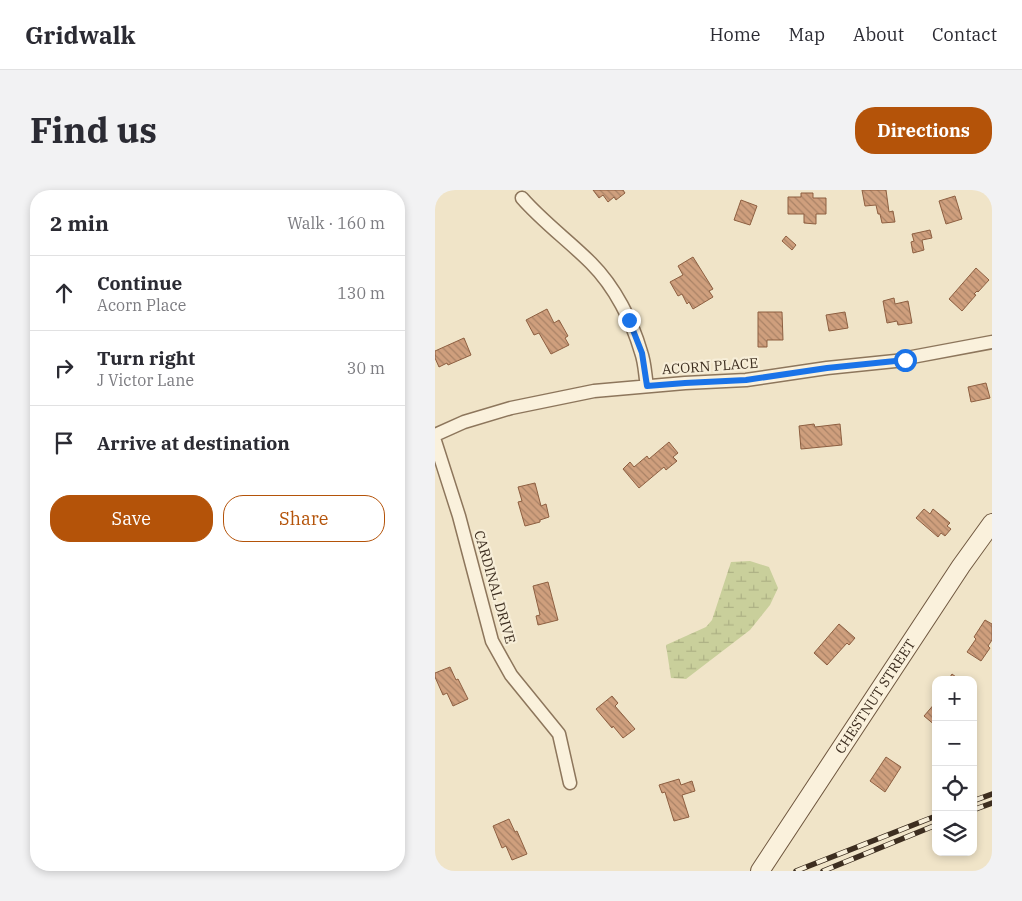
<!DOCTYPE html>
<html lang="en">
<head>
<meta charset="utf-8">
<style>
	:root { --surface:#fff; --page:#f2f2f3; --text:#2b2b33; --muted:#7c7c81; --line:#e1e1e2; --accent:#b45309 }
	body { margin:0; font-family:"IBM Plex Serif",serif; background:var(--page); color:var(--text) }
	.controls { position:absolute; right:15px; bottom:15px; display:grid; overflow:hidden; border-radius:10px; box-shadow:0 2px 8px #0003 }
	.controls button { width:45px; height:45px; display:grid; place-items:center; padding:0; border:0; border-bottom:1px solid var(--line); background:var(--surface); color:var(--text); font:25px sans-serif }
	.stop { position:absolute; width:15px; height:15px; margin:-11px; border:4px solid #1a73e8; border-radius:50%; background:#fff }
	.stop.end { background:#1a73e8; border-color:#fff; box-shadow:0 1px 5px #0008 }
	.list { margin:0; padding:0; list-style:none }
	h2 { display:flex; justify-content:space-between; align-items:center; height:65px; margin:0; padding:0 20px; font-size:21px }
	h2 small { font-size:16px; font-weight:400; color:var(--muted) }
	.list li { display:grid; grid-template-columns:32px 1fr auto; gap:15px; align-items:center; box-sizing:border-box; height:75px; padding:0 20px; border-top:1px solid var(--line) }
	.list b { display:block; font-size:19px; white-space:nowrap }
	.list p { margin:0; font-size:16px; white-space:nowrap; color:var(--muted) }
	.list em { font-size:16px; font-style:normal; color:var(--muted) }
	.actions { display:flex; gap:10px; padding:15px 20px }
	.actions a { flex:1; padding:11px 0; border:1px solid var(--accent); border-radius:20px; text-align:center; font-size:18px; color:var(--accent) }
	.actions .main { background:var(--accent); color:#fff }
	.icon { flex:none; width:28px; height:28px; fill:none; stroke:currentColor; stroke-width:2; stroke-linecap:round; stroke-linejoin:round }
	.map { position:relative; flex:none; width:557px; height:681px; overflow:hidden; border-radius:20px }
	header { display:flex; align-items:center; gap:30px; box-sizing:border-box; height:70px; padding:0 25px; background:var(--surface); border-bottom:1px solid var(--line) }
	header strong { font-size:24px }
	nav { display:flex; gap:28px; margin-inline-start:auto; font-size:18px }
	.intro { display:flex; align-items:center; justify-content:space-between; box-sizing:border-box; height:120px; padding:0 30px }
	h1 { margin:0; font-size:35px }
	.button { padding:12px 22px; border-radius:20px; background:var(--accent); color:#fff; font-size:18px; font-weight:700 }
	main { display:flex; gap:30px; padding:0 30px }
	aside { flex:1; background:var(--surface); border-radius:20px; box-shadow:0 2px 8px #0003 }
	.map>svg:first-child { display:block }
	.wetland { fill:url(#wetland-marsh) }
	.building { fill:url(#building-back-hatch); stroke:#8d5f41 }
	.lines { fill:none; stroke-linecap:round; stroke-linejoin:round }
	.street-casing { stroke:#8d765c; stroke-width:15 }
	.secondary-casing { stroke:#6f573f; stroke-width:20 }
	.street { stroke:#faf1dc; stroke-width:12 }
	.secondary { stroke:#faf1dc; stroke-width:18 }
	.rail-casing { stroke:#3d2e20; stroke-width:5.5 }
	.rail { stroke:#f7eed8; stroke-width:4; stroke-dasharray:11; stroke-linecap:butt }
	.route { stroke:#1a73e8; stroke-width:6 }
	.labels { text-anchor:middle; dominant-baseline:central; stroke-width:4.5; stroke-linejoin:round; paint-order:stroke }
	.street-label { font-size:14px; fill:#3d2e20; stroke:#f7eed8 }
</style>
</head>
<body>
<header>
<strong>Gridwalk</strong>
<nav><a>Home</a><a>Map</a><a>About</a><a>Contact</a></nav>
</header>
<div class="intro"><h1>Find us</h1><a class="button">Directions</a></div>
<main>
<aside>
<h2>2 min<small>Walk · 160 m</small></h2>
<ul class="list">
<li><svg class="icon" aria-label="ahead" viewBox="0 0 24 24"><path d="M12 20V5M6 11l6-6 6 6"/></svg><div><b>Continue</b><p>Acorn Place</p></div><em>130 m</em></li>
<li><svg class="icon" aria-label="right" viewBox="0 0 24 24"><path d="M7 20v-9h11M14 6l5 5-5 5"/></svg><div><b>Turn right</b><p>J Victor Lane</p></div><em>30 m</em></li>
<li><svg class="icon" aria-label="arrive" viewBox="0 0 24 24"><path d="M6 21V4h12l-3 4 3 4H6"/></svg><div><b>Arrive at destination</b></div></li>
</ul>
<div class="actions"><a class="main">Save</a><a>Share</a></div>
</aside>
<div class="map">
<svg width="557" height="681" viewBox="0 0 557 681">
	<defs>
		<pattern id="wetland-marsh" width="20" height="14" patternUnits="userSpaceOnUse" patternTransform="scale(1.25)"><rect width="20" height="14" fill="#c9cf9b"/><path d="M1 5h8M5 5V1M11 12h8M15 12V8" fill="none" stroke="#aeb285"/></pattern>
		<pattern id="building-back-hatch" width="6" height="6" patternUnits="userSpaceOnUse" patternTransform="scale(1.25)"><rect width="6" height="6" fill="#cf9f7d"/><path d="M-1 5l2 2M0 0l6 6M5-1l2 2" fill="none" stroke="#a98266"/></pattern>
	</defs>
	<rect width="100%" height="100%" fill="#f0e4c8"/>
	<path class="wetland" d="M315,371L334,377L343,398L335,415L315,440L251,489L236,488L231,455L271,437L277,430L296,372Z"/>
	<path class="building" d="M158,0H188L190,3L181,10L179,7L173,12L168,5L164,8Z
		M427,0H451L454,22L458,21L460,32L447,33L445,24H443L441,15L430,16Z
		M366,3H378V8H391V24H381V34L369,33V24H353V7H366Z
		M520,6L527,29L511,34L504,11Z
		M306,10L322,16L315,35L299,30Z
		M495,40L497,48L487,50L489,60L478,63L476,52L479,51L477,44Z
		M351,46L361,55L357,60L347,51Z
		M258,67L278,99L274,101L278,107L258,119L254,112L252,114L247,104L243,106L235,92L248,85L243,76Z
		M541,78L554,90L543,102L542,101L539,104L541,105L527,121L514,109Z
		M459,108L460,114L473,111L477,133L463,135L462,131L452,133L448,111Z
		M112,119L119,133L124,130L133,146L130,148L134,155L116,164L104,143L99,145L91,130Z
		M323,122H347L348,150H332V157H323Z
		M410,122L413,138L394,141L391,125Z
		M29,148L36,165L13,175L12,173L4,177L0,168V161Z
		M551,193L555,208L536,212L533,197Z
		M379,234L380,237L405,234L407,255L366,259L364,236Z
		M234,252L243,263L238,267L242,271L231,280L229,277L204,298L188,279L195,272L199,277L212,266L214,269Z
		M100,293L106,316L111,314L114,327L105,330V332L90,336L83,312L87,311L83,297Z
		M489,319L495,324L498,319L515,333L512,336L516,339L510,346L506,343L503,347L481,328Z
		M113,392L123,430L103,435L101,426L105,425L98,396Z
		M550,430L557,434V450L553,456L555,458L546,471L532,462L541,449L539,447Z
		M404,434L420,448L414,455L412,453L392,475L379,463Z
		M15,477L21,490L23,489L33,509L18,516L12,503L8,505L0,487V483Z
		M517,484L525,490H513Z
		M177,506L183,513L180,516L200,539L188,548L178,536L177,538L161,519Z
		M501,512V536L489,526Z
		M451,567L466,577L450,602L435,591Z
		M244,589L246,595L257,591L260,601L247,605L254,627L239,631L230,602L227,603L224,595Z
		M74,629L80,642L82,641L92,664L77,670L71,656L67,658L58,636Z"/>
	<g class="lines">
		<defs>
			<path id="street" d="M87,8C108,32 134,51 156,73C180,97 197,131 206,162C210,173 210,185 212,196
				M0,245L29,232L76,218L159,201L250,193L311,190L392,178L470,170L477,167L557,152
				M0,251L24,326L57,451L76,485L124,544L135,593"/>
			<g id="secondary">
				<path id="s1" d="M325,681L526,376L557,333"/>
			</g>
		</defs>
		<use href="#street" class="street-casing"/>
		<use href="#secondary" class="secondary-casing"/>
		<use href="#street" class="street"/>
		<use href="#secondary" class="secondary"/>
		<defs>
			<path id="rail" d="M538,611L557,604
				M538,620L557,613
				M361,681L501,626
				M388,681L501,635"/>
		</defs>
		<use href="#rail" class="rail-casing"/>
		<use href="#rail" class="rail"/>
	</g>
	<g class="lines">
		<path class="route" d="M194,130L207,163L212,196L250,193L311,190L392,178L470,170"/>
	</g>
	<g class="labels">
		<g class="street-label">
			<text transform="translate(275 176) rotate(-4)">ACORN PLACE</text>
			<text transform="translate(60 397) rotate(74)">CARDINAL DRIVE</text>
			<text stroke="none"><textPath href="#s1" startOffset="209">CHESTNUT STREET</textPath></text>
		</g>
	</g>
</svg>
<div class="controls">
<button>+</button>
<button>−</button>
<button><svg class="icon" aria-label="locate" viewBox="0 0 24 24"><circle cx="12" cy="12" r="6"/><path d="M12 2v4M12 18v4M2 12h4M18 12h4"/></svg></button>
<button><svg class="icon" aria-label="layers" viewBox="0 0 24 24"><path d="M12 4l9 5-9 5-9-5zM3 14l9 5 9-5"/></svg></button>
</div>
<div class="stop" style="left:470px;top:170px"></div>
<div class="stop end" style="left:194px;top:130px"></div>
</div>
</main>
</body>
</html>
